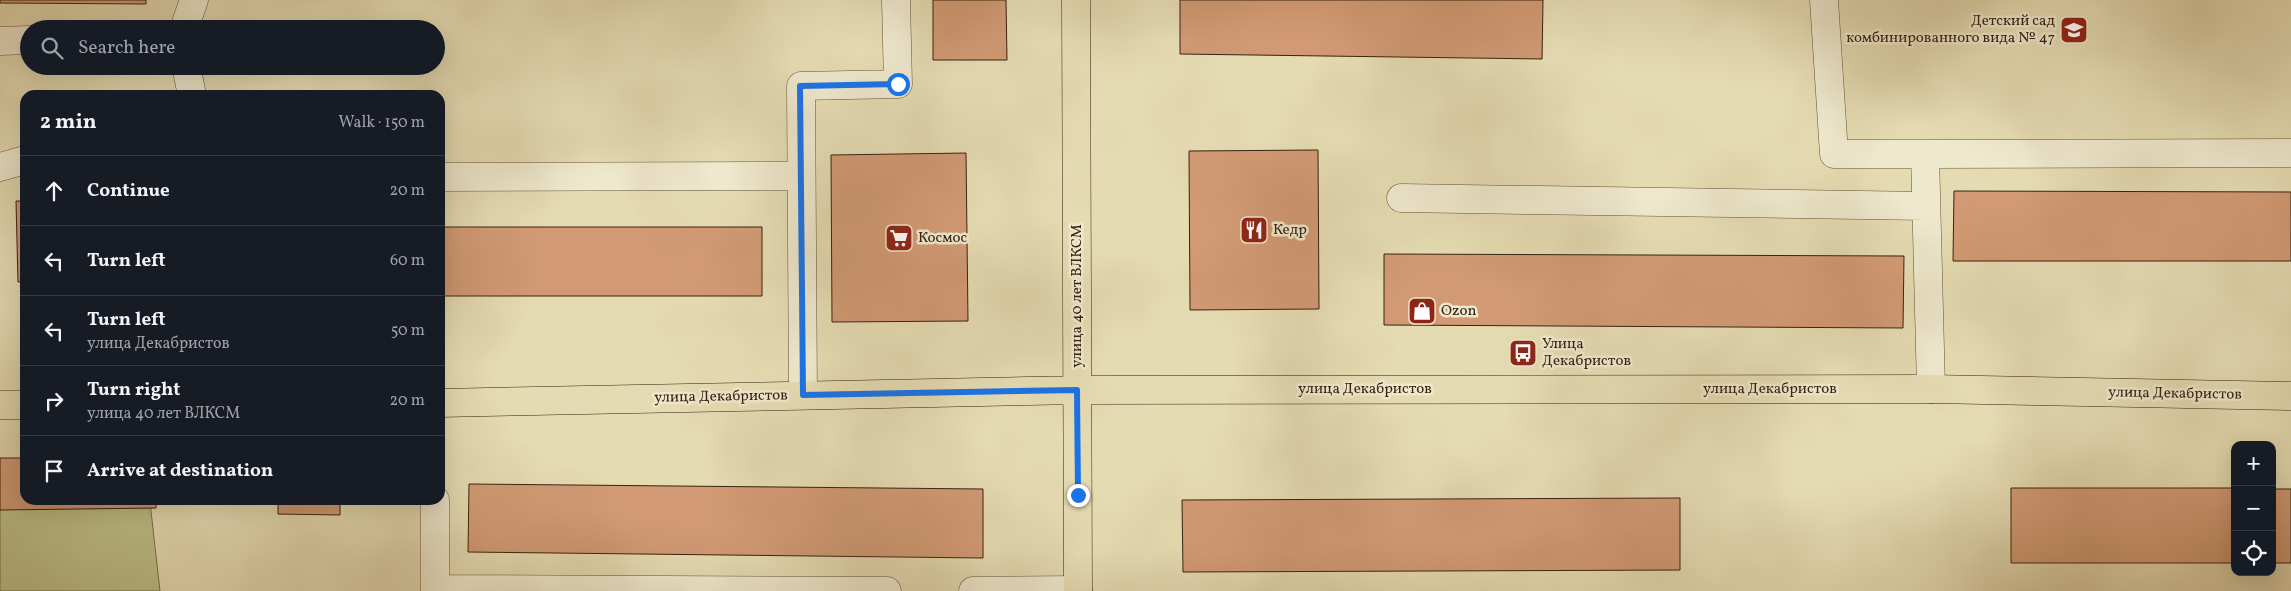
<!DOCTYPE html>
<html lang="en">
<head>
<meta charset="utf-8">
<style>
	:root { --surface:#171b24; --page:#242831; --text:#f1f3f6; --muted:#9ea1a6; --line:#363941 }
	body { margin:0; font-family:Vollkorn,serif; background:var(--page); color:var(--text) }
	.controls { position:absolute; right:15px; bottom:15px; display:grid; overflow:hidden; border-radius:10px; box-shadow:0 5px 20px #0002 }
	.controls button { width:45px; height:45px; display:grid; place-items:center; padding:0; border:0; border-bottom:1px solid var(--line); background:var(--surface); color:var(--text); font:25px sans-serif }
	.stop { position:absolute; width:15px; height:15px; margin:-11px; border:4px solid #1a73e8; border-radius:50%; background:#fff }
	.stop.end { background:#1a73e8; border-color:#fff; box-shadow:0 1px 5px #0008 }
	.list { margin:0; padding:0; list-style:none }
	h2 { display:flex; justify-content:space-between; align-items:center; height:65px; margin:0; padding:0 20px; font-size:21px }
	h2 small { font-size:16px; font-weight:400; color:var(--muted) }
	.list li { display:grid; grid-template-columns:32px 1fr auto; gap:15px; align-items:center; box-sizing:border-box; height:70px; padding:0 20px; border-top:1px solid var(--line) }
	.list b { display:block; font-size:19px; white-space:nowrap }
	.list p { margin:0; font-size:16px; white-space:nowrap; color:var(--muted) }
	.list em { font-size:16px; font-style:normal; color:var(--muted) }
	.icon { flex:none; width:28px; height:28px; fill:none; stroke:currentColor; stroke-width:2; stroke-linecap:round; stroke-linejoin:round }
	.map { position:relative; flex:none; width:2291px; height:591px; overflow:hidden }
	.search { position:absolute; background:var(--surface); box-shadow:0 5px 20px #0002; left:20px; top:20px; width:425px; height:55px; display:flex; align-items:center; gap:12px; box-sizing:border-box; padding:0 18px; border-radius:28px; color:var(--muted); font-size:19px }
	.panel { position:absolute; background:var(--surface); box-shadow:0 5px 20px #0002; left:20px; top:90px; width:425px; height:415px; border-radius:15px }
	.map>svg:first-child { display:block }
	.green { fill:#bcbe87; stroke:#7a704c }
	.building { fill:#d19a74; stroke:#392111 }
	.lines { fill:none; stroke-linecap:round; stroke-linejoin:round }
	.minor-casing { stroke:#645039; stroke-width:29 }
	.major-casing { stroke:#392111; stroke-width:29 }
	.minor { stroke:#eee8cd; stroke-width:28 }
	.major { stroke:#e5dbb2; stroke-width:28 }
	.route { stroke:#1a73e8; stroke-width:6 }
	.labels { text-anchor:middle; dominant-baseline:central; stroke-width:5; stroke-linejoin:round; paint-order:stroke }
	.poi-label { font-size:15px; fill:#392111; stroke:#eee8cd; text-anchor:start }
	.street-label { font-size:15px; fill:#392111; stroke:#eee8cd }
</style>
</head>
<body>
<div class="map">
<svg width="2291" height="591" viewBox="0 0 2291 591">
	<rect width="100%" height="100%" fill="#e5dbb2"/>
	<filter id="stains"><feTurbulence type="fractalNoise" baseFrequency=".004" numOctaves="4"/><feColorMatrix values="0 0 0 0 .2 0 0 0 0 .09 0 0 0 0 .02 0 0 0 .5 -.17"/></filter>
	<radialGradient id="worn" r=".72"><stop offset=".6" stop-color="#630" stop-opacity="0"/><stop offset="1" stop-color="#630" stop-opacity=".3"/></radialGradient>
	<path class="green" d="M0,502H150L160,591H0Z"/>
	<path class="building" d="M0,0H146V4L0,3Z
		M933,0H1006L1007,60H933Z
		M1180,0H1543L1542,59L1180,54Z
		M1318,150L1319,309L1190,310L1189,151Z
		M966,153L968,321L832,322L831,155Z
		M1954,191L2291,192V261H1953Z
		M16,201H25V281L18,282Z
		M440,227H762V296H440Z
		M1384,254L1904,256L1903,328L1384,325Z
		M0,458H25V500H156V508L0,510Z
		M469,484L983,489V558L468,552Z
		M2011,488H2235V563H2011Z
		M2272,489H2291V563H2272Z
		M1680,498V570L1183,572L1182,500Z
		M278,500H340V515L278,514Z"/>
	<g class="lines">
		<defs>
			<path id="minor" d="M1824,0L1834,154H1925L1931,389
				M184,29L194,0
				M0,41L29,40
				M186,66L192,95
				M1925,154L2291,153
				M0,167L25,160
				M440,177L801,176
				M1401,198L1926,206
				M803,395L801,86L898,84L896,0
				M435,500V591
				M435,589L887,591
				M973,591L1078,590"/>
			<path id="major" d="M1076,0L1078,591
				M440,403L1077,390L1931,389L2291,396
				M0,405H25"/>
		</defs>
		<use href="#minor" class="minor-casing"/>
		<use href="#major" class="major-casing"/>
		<use href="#minor" class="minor"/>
		<use href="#major" class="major"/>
	</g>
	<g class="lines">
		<path class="route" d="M898,84L800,86L803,395L1077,390L1078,495"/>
	</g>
	<defs>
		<symbol id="school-square" viewBox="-11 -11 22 22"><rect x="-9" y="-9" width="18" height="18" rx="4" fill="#8f2418" stroke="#eee8cd"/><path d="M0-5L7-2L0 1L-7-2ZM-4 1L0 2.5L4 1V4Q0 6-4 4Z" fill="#fff"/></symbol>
		<symbol id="restaurant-square" viewBox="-11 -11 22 22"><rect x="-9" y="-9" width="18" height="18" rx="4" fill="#8f2418" stroke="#eee8cd"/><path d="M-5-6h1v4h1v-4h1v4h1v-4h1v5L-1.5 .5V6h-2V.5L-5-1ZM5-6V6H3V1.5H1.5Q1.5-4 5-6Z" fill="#fff"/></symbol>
		<symbol id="supermarket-square" viewBox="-11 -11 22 22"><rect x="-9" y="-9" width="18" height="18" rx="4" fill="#8f2418" stroke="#eee8cd"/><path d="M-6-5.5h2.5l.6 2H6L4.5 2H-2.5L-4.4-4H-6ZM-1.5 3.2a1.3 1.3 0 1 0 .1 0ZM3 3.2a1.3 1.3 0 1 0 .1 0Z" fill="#fff"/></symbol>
		<symbol id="shop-square" viewBox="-11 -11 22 22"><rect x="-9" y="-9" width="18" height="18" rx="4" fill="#8f2418" stroke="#eee8cd"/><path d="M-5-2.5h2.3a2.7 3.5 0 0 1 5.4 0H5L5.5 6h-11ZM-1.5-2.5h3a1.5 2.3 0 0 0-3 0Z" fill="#fff"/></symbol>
		<symbol id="bus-square" viewBox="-11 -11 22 22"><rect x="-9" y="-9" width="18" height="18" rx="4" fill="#8f2418" stroke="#eee8cd"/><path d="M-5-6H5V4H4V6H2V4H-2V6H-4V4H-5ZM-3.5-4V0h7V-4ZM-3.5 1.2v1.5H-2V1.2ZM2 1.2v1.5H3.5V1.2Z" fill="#fff"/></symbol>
	</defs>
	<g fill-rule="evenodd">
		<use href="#school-square" x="2058" y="14" width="32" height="32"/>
		<use href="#restaurant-square" x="1238" y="214" width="32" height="32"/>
		<use href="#supermarket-square" x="883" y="222" width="32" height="32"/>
		<use href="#shop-square" x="1406" y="295" width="32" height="32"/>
		<use href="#bus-square" x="1507" y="337" width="32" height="32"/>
	</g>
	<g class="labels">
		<g class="poi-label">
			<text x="2055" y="21" text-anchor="end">Детский сад<tspan x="2055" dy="17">комбинированного вида № 47</tspan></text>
			<text x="1273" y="230">Кедр</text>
			<text x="918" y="238">Космос</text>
			<text x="1441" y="311">Ozon</text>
			<text x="1542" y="344">Улица<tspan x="1542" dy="17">Декабристов</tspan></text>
		</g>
		<g class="street-label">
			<text transform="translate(1077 296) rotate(-90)">улица 40 лет ВЛКСМ</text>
			<text x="1365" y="389">улица Декабристов</text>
			<text x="1770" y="389">улица Декабристов</text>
			<text transform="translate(2175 394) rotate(1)">улица Декабристов</text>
			<text transform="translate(721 397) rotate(-1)">улица Декабристов</text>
		</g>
	</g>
	<rect width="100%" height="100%" filter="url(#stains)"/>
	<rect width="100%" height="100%" fill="url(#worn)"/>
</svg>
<div class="controls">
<button>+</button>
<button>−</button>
<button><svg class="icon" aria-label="locate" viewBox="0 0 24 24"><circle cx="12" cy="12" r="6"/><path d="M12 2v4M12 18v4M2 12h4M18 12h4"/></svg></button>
</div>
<div class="stop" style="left:898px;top:84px"></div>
<div class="stop end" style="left:1078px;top:495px"></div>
<div class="search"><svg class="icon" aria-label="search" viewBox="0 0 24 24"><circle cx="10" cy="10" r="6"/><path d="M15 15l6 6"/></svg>Search here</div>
<section class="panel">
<h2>2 min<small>Walk · 150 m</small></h2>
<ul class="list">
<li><svg class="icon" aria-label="ahead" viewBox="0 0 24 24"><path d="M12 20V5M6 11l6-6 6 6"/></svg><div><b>Continue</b></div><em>20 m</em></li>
<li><svg class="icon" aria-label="left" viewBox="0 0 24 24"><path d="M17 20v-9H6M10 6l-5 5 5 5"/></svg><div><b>Turn left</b></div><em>60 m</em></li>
<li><svg class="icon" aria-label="left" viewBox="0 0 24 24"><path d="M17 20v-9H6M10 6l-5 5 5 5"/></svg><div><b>Turn left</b><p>улица Декабристов</p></div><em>50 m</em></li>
<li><svg class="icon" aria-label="right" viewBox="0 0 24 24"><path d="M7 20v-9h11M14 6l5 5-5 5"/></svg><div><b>Turn right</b><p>улица 40 лет ВЛКСМ</p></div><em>20 m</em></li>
<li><svg class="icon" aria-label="arrive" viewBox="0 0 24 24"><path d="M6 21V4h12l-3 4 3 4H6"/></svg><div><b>Arrive at destination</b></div></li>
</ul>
</section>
</div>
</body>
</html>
